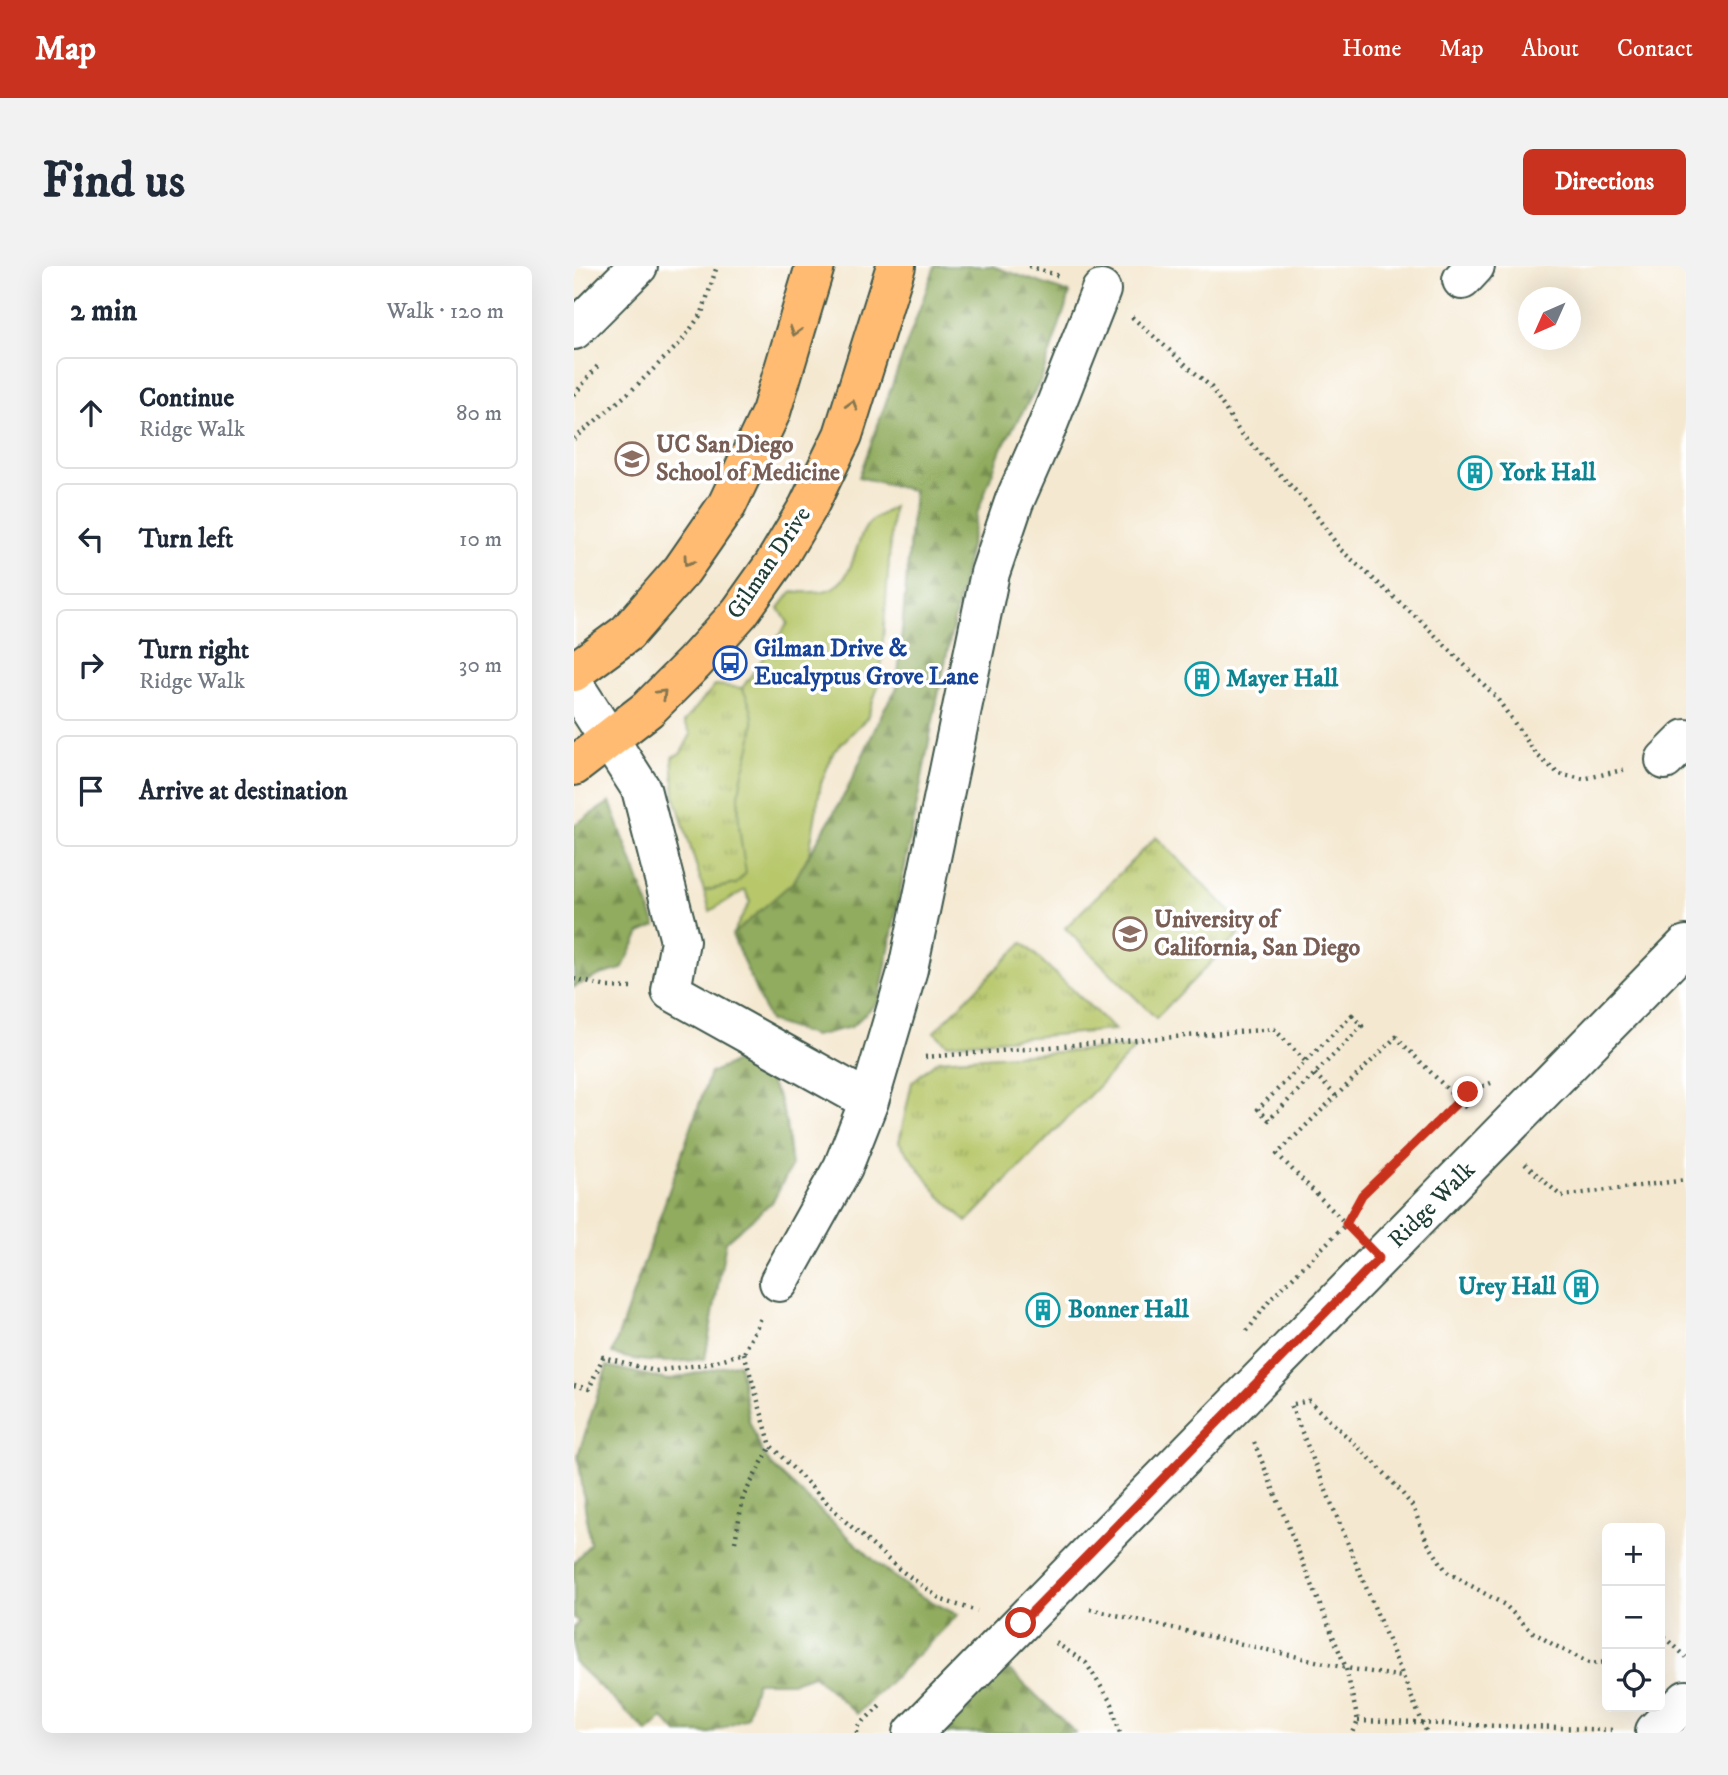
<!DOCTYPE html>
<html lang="en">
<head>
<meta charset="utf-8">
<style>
	:root { --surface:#fff; --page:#f2f2f3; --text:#1f2937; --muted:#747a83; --line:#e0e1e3; --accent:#c8321e }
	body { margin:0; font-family:"IM FELL DW Pica",serif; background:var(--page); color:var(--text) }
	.controls { position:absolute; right:21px; bottom:21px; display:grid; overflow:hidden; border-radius:10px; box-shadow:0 7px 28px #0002 }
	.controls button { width:63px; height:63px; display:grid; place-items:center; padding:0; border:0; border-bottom:2px solid var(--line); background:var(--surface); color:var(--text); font:35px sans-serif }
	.compass { position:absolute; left:944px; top:21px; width:63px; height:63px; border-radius:50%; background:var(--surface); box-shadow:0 7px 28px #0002; rotate:225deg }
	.stop { position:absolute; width:21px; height:21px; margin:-16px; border:5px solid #c8321e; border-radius:50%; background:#fff }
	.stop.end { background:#c8321e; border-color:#fff; box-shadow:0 2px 7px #0008 }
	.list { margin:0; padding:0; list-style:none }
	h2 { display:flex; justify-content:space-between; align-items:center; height:91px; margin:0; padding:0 28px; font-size:30px }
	h2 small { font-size:23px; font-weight:400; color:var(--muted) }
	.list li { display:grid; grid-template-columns:46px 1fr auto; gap:21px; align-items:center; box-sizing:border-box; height:112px; margin:0 14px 14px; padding:0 14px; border:2px solid var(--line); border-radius:10px }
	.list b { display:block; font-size:26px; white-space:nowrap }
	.list p { margin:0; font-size:23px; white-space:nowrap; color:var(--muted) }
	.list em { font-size:23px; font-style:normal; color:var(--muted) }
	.icon { flex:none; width:38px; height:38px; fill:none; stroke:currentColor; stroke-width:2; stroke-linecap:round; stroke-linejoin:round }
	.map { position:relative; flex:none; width:1112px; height:1467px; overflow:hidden; border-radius:10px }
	header { display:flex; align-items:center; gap:42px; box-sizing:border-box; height:98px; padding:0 35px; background:var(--accent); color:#fff }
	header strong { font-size:33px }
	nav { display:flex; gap:38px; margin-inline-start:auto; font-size:24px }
	.intro { display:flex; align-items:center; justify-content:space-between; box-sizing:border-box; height:168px; padding:0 42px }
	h1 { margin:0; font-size:49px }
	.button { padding:18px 32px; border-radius:10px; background:var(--accent); color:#fff; font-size:24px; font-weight:700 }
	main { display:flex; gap:42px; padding:0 42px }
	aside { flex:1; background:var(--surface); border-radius:10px; box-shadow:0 7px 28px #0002 }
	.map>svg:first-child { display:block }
	.grass { fill:url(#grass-tufts); stroke:#6b824f; stroke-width:2 }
	.forest { fill:url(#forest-firs); stroke:#587449; stroke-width:2 }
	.green { fill:#b7c76a; stroke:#6b824f; stroke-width:2 }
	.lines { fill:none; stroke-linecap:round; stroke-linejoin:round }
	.minor-casing { stroke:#3f574b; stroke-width:42 }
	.major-casing { stroke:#3f574b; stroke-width:42 }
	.path { stroke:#3f574b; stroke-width:4.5; stroke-dasharray:2 5; stroke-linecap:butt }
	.minor { stroke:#fff; stroke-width:38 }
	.major { stroke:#ffbb71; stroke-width:38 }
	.path-bridge { stroke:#3f574b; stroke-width:4.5; stroke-dasharray:2 5; stroke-linecap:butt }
	.oneway { stroke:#84764f }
	.route { stroke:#c8321e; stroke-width:9 }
	.labels { text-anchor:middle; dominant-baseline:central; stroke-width:7; stroke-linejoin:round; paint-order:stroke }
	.education-label { font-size:24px; font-weight:bold; fill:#785e54; stroke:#fff; text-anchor:start }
	.culture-label { font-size:24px; font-weight:bold; fill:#0d838f; stroke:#fff; text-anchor:start }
	.street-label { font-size:24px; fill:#1f3d34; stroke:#fff }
	.transit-label { font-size:24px; font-weight:bold; fill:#164399; stroke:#fff; text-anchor:start }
</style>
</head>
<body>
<header>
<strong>Map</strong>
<nav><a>Home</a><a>Map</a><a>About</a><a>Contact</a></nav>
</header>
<div class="intro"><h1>Find us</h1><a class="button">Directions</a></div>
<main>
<aside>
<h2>2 min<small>Walk · 120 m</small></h2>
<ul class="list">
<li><svg class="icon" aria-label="ahead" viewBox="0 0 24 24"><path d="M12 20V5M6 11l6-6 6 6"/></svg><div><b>Continue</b><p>Ridge Walk</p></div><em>80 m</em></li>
<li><svg class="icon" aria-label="left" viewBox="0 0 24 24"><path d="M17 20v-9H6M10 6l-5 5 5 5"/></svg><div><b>Turn left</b></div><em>10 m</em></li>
<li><svg class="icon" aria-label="right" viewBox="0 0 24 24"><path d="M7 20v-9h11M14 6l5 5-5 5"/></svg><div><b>Turn right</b><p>Ridge Walk</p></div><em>30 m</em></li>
<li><svg class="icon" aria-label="arrive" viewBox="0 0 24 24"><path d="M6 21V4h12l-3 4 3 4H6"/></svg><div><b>Arrive at destination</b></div></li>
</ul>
</aside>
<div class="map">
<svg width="1112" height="1467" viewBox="0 0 1112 1467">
	<defs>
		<pattern id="grass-tufts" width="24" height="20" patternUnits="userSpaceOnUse" patternTransform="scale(1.75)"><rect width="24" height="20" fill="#b7c76a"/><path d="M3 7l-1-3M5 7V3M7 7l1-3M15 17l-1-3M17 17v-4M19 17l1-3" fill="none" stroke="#94a358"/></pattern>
		<pattern id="forest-firs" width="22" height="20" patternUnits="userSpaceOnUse" patternTransform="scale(1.75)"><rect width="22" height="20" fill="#91ac5e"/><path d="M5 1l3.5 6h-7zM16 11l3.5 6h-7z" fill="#768d4e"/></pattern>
	</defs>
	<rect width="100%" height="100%" fill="#fff"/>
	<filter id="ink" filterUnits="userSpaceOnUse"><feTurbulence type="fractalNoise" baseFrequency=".0143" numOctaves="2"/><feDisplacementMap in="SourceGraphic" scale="14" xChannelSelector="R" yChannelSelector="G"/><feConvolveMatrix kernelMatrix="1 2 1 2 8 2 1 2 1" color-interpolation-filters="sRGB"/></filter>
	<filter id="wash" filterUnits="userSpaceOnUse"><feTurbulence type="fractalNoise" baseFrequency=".00686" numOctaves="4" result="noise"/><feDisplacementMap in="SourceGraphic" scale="28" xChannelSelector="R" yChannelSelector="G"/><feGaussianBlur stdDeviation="1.57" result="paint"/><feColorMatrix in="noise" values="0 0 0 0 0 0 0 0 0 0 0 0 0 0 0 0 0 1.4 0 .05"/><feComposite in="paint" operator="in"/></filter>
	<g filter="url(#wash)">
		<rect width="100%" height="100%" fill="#f4e8d0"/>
		<path class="grass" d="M141,419L168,422C194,465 168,487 165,532C163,558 168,582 173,607L162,618L130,625L101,531L98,491L107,487L117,468L110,456Z
			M582,571L672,661L582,752L491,662Z
			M448,677H449L541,764L373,778L360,766Z
			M562,781L393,956L365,929L325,876L338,816L364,794Z"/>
		<path class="forest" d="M361,0H418L496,27L467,114L427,183L403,248L362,439L305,735L277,761L240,770L195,755L158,669L220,615L273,524L310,443L323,422L340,225L285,211Z
			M36,536L82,660L66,667L48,703L26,709L0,721V559Z
			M168,793L190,806L205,832L212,857L217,901L198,936L152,975L131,1093C95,1097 73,1098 38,1088L136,807Z
			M165,1097L175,1155L188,1186L198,1200L304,1298L343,1328L384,1349L283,1448L239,1409L219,1416H182L173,1451L136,1467H103L89,1452L73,1466L0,1396V1361L5,1356L0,1352V1296L16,1278L4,1189L33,1100L93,1114Z
			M431,1400L502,1467H367Z"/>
		<path class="green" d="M319,241L306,415L293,452L260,485L247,517L235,588L220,615L158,669L176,636L171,624L136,645L130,625L162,618L172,607C168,582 163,557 165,531C168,487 194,465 168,422L214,357L205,342L217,326C230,326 249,328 260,321C283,308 279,274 296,256C302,250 312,246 319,241Z"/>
	</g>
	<g filter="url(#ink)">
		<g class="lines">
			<defs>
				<path id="minor" d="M888,14L901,0
					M0,64L64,0
					M0,419L67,523L106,675L97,725L295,835
					M1091,494L1112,473
					M205,1016L269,901L295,835L334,703L416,307L440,236L473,161L527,24
					M1081,1465L1112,1434
					M339,1467L1112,679"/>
				<path id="major" d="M0,406L53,367L108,304L153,239L197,146L241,0
					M0,500L74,443L120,397L166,346L200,298L234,241L269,169L322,0"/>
			</defs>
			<use href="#minor" class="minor-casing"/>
			<use href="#major" class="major-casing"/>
			<path class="path" d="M455,0L488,11
				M558,51L637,121L665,165L734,238L767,284L849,357L922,431L963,489L985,508L1009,513L1053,503
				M0,129L26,97
				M0,173L59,123L107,76L128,47L143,0
				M0,713L33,721L58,722
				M778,749L788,760L695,854L684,843Z
				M351,791L700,763L731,795
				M741,808L762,830
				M951,898L987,930L1112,914
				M773,959L703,888L822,771L894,844
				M673,1065L696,1034L772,958L788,929L884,833L894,826L917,817
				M170,1087L197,1180L271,1255L325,1303L368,1334L403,1345
				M0,1119L15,1123L29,1091L81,1105L132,1098L170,1087L188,1050
				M720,1138L735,1135L802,1198L825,1223L839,1241L853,1276L873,1306L931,1339L957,1365L980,1379L1017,1398L1033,1396
				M717,1140L840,1437
				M680,1176L772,1402L784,1455L779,1467
				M161,1276L169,1231L197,1180
				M516,1343L772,1402L829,1411
				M1086,1366L1112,1391
				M482,1377L512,1397L538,1438L546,1467
				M784,1455L1041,1464
				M283,1467V1462L307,1438"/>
			<use href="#minor" class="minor"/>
			<use href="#major" class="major"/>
			<path class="path-bridge" d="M840,1437L853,1467"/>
		</g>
		<defs><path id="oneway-chevron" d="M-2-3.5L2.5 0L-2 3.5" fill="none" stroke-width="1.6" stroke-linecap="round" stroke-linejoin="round" transform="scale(1.75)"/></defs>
		<g class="oneway">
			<use href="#oneway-chevron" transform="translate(221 65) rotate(107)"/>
			<use href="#oneway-chevron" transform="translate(278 139) rotate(-73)"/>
			<use href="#oneway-chevron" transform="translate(114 295) rotate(125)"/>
			<use href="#oneway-chevron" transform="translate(88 428) rotate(-45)"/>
		</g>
	</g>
	<g class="lines" filter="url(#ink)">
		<path class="route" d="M447,1357L805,992L772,958L788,929L894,826"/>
	</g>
	<defs>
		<symbol id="university-ring" viewBox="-11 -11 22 22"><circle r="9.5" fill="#fff" stroke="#8d6e63" stroke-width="1.5"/><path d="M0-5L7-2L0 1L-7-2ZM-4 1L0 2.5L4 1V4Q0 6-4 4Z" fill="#8d6e63"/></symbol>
		<symbol id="building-ring" viewBox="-11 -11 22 22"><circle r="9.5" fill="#fff" stroke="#0f9aa8" stroke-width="1.5"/><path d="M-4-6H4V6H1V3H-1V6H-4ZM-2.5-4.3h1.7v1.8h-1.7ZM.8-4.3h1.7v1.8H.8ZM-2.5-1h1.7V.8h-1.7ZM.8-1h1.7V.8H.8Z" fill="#0f9aa8"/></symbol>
		<symbol id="bus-ring" viewBox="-11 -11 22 22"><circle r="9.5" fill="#fff" stroke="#1a4fb4" stroke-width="1.5"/><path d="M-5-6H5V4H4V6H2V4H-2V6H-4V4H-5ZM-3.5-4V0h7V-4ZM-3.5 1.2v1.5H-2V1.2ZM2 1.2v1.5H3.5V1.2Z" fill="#1a4fb4"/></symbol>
	</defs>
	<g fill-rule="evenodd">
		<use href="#university-ring" x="39" y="174" width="38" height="38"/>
		<use href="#building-ring" x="882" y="188" width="38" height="38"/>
		<use href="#bus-ring" x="137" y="378" width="38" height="38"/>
		<use href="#building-ring" x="609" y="394" width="38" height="38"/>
		<use href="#university-ring" x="537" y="649" width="38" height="38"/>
		<use href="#building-ring" x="988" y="1002" width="38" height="38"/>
		<use href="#building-ring" x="450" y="1025" width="38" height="38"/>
	</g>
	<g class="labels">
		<g class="education-label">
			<text x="82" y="179">UC San Diego<tspan x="82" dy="28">School of Medicine</tspan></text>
			<text x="580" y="654">University of<tspan x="580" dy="28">California, San Diego</tspan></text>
		</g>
		<g class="culture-label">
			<text x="926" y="207">York Hall</text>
			<text x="652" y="413">Mayer Hall</text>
			<text x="982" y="1021" text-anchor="end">Urey Hall</text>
			<text x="494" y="1044">Bonner Hall</text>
		</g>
		<g class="street-label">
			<text transform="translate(195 297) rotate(-56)">Gilman Drive</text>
			<text transform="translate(858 939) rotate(-45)">Ridge Walk</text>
		</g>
		<g class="transit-label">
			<text x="180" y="383">Gilman Drive &amp;<tspan x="180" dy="28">Eucalyptus Grove Lane</tspan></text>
		</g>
	</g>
</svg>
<div class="controls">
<button>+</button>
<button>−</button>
<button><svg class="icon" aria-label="locate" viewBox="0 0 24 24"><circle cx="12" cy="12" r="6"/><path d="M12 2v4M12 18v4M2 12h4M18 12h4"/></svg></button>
</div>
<svg class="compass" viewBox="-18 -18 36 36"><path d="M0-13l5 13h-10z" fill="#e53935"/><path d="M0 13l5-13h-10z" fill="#747a83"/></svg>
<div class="stop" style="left:447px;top:1357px"></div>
<div class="stop end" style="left:894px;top:826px"></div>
</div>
</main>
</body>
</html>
